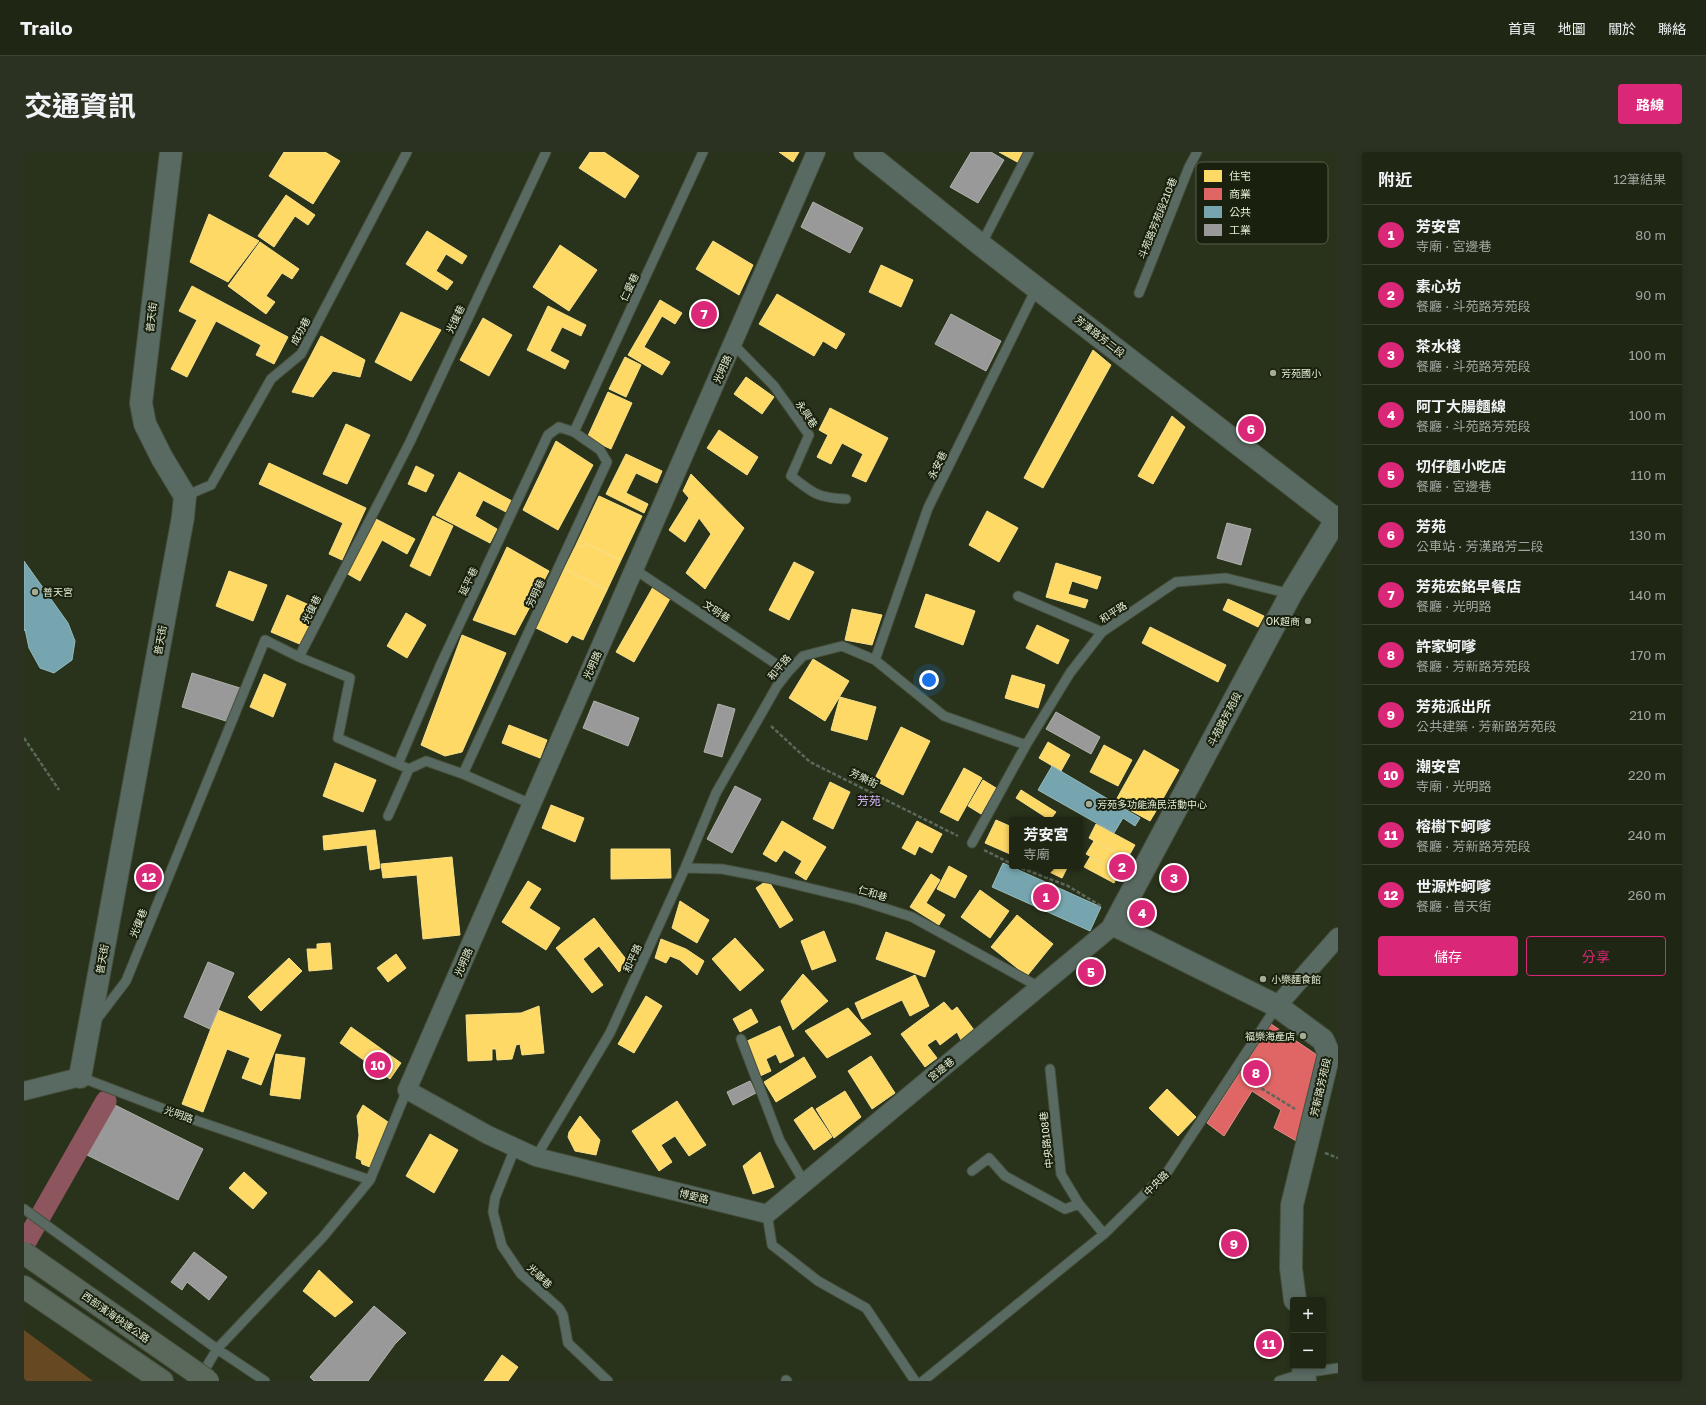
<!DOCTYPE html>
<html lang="zh-TW">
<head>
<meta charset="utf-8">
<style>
	:root { --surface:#1f2614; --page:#2c3222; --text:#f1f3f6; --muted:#a1a5a0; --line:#3c4334; --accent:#db2777 }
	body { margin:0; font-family:"Golos Text","Noto Sans TC",sans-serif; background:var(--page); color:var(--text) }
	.controls { position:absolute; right:12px; bottom:12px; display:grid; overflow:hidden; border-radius:4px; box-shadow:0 2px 6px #0003 }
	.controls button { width:36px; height:36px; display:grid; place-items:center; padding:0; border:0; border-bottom:1px solid var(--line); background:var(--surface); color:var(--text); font:20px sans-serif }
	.you { position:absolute; left:905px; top:528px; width:14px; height:14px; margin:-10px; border:3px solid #fff; border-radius:50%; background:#1a73e8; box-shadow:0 0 0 6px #1a73e833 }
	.badge { display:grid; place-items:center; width:26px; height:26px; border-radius:50%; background:var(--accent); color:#fff; font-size:13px; font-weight:700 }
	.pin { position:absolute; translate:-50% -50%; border:2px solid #fff; box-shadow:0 1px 4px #0006 }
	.popup { position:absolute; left:985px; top:665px; width:74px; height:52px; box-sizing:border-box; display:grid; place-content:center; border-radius:4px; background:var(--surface); filter:drop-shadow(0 1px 3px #0005); font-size:13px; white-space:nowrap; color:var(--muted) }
	.popup b { font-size:15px; color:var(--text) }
	.popup::after { content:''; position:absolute; left:50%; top:100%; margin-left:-8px; border:8px solid transparent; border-top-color:var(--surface) }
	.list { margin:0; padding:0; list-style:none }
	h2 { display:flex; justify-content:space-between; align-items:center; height:52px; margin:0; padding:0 16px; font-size:17px }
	h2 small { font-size:13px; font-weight:400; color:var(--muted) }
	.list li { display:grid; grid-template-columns:26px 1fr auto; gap:12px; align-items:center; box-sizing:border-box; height:60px; padding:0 16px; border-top:1px solid var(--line) }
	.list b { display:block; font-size:15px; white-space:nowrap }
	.list p { margin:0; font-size:13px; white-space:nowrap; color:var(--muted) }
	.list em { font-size:13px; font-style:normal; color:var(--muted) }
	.actions { display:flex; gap:8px; padding:12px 16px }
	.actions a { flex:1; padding:9px 0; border:1px solid var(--accent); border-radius:4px; text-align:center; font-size:14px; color:var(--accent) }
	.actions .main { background:var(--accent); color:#fff }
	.map { position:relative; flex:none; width:1314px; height:1229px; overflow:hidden; border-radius:4px }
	header { display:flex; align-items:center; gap:24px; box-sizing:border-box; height:56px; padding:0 20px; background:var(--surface); border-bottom:1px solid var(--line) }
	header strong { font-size:19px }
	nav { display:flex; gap:22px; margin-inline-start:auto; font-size:14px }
	.intro { display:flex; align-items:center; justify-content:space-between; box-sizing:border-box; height:96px; padding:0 24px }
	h1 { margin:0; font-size:28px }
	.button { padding:10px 18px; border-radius:4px; background:var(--accent); color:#fff; font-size:14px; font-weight:700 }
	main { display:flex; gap:24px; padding:0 24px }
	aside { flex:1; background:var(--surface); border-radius:4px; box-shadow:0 2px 6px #0003 }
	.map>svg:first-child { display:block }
	.green { fill:#664823 }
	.homes { fill:#ffd966; stroke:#f7e088 }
	.shops { fill:#e06666; stroke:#e18f88 }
	.public { fill:#76a5af; stroke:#97bbbb }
	.industry { fill:#999; stroke:#b0b3ab }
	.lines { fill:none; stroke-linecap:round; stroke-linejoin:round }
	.canal { stroke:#8d565f; stroke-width:21 }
	.service-casing { stroke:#464f3b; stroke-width:11 }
	.minor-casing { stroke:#464f3b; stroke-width:20 }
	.tertiary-casing { stroke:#464f3b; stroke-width:24 }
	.trunk-casing { stroke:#464f3b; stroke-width:24 }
	.path { stroke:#5b685b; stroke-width:2.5; stroke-dasharray:4 2; stroke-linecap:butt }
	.service { stroke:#596a62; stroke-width:9 }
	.minor { stroke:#596a62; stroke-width:18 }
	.tertiary { stroke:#596a62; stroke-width:22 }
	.trunk { stroke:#5a695c; stroke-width:22 }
	.trunk-bridge-casing { stroke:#464f3b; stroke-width:24; stroke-linecap:butt }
	.trunk-bridge { stroke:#5a695c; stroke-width:22 }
	.poi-dot { fill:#a3ad95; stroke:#19200e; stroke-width:1.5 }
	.labels { text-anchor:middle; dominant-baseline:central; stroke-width:4; stroke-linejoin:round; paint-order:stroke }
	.street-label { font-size:10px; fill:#e4efd6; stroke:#19200e }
	.poi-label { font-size:10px; fill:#e4efd6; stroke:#19200e; text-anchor:start }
	.quarter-label { font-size:12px; fill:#d3b2f6; stroke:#19200e }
	.key { fill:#19200e; stroke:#565e4a; stroke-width:1 }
	.key-label { font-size:11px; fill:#e4efd6 }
</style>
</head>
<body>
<header>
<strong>Trailo</strong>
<nav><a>首頁</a><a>地圖</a><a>關於</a><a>聯絡</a></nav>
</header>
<div class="intro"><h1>交通資訊</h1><a class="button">路線</a></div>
<main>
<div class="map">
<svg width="1314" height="1229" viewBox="0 0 1314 1229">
	<rect width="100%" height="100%" fill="#29321b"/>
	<path class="green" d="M0,1178L69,1229H0Z"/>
	<path class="homes" d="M260,0H301L316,9L289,52L245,24Z
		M566,0H580L615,24L601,46L555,16Z
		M755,0H775L769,10Z
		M975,0H1001L995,11Z
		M262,43L291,63L284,73L271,64L250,95L234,84Z
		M185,62L235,89L204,130L166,110Z
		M403,79L443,104L438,112L422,102L412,119L429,130L423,138L382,112Z
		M689,89L729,113L715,143L672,117Z
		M236,90L275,117L268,127L258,121L242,144L251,150L242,162L204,134Z
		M536,93L573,118L545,159L509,135Z
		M857,113L889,128L877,155L845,140Z
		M168,134L264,185L250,212L232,203L237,193L192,169L163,225L147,217L173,168L155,159Z
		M753,142L821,182L812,197L799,189L790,204L735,172Z
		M636,148L658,161L651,172L638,164L620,195L646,210L638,223L604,203Z
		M524,154L562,173L557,184L538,175L526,199L545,209L541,217L503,198Z
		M377,160L417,178L387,229L351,210Z
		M459,166L488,183L465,224L436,208Z
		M297,184L341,208L336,225L309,219L289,245L268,240Z
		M1069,198L1087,213L1019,336L1000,326Z
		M601,205L617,213L602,245L585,237Z
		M722,225L750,245L738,262L710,242Z
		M584,240L608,251L587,297L563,286Z
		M806,256L864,286L842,330L828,324L839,302L818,291L807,312L793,305L804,283L795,278Z
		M1148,264L1161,275L1129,332L1114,324Z
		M322,272L346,283L323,332L299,322Z
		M695,278L734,305L723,323L683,296Z
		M532,289L569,313L534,378L499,358Z
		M602,302L638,319L633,331L612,321L602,341L624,352L620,361L582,342Z
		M245,311L342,356L318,408L305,402L319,371L235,332Z
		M392,314L410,323L402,340L384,332Z
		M435,320L488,349L482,360L459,348L451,364L473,377L466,391L412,363Z
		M667,322L720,376L681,437L662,421L687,382L675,366L661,390L645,378L665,346L659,339Z
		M575,344L618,364L597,408L561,391L558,396L552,393Z
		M963,359L994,376L975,410L945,393Z
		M409,364L429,374L406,424L386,414Z
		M350,366L391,387L383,402L358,388L336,429L322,421Z
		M561,391L597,408L583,438L540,417L552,393L558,396Z
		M483,395L525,419L491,483L449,468Z
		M770,410L790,420L765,468L745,458Z
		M1032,411L1077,425L1073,437L1048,429L1044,442L1064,448L1061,456L1022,445Z
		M540,417L583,438L559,488L548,483L543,491L512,476Z
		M205,419L243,433L229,469L192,454Z
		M629,435L647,445L610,510L592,500Z
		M902,442L951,459L939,493L891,475Z
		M263,443L294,457L278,493L247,480Z
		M1204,447L1240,464L1234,475L1199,458Z
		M828,457L858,463L848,493L821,488Z
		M382,461L402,473L383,506L363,494Z
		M1013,473L1045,488L1034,512L1002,496Z
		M1126,475L1202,513L1194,530L1118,491Z
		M438,483L482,501L438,600L421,604L397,593Z
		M789,507L825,529L801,569L765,546Z
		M240,522L262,532L249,565L226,555Z
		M988,523L1021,533L1014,556L981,546Z
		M816,545L852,555L843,588L807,578Z
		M485,573L523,588L516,606L478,591Z
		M877,575L906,589L879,643L850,628Z
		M1024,590L1046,603L1037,619L1015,606Z
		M1080,593L1108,608L1094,634L1066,620Z
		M1120,598L1155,618L1132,659L1097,639Z
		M311,611L352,628L339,660L299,644Z
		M940,616L958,626L934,669L916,660Z
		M959,628L972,636L957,662L944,654Z
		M806,630L826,640L809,677L789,667Z
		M997,638L1032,660L1026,668L992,646Z
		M1097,639L1132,659L1126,669L1091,650Z
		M527,653L560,666L551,690L518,676Z
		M972,668L988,675V697L986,702L961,691Z
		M758,669L802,695L782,728L771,721L778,709L760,698L752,710L739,702Z
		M893,669L918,682L908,701L895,694L891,703L878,696Z
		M1072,672L1111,693L1103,707L1065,686Z
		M351,678L356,716L346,718L343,693L300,698L299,684Z
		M1070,689L1103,707L1095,721L1062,702Z
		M587,697H646L647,726L587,727Z
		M428,705L436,783L399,787L393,723L359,726L357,712Z
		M1066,705L1095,721L1090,731L1060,715Z
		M925,714L943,724L931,746L913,737Z
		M1016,714H1044L1038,726L1015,715Z
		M907,722L916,728L902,751L921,763L915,773L886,755Z
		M744,728L769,768L756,776L732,736Z
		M504,729L517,737L505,756L536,776L522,798L478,770Z
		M956,738L985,759L966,786L937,765Z
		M656,749L685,768L673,791L648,776Z
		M993,763L1029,792L1003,824L967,795Z
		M570,766L605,811L595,820L575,794L559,807L579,833L568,841L532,796Z
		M800,779L812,809L788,818L777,789Z
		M862,780L911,799L901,825L852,807Z
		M711,786L740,818L716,839L688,807Z
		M637,787L662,797L680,809L673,823L656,808L646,804L642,811L631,806Z
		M306,791L308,817L285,819L283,797H293V792Z
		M372,802L382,816L364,830L353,816Z
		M265,806L278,819L237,859L224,845Z
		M779,822L804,849L769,878L757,849Z
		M891,823L905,854L886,864L878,848L838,867L831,851Z
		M622,844L638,854L610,901L594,892Z
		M920,850L928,859L933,855L950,878L937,888L933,880L916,893L912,887L903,893L913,906L901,915L877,882Z
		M515,854L520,901L498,903L496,892L492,893L488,907L473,908L472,897H468V908L444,909L442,863L497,861Z
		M824,856L847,882L803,906L781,879Z
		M727,857L734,870L716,880L709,867Z
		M194,858L257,883L237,933L218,926L226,906L203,897L179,960L158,952Z
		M756,874L770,904L756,911L752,902L742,907L747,919L736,924L721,890Z
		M327,875L377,911L366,927L316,891Z
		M252,902L281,906L276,947L246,943Z
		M847,904L871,941L848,957L824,919Z
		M780,905L792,925L752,950L740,930Z
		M1143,937L1172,965L1154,984L1125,956Z
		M821,939L837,965L810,986L792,957Z
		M653,949L682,993L665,1004L651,984L637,993L648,1010L635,1019L608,979Z
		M339,953L364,970L346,1015L338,1012L337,1008L332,1006L335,983L333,964Z
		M788,955L808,985L790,998L770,968Z
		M556,964L576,988L572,1003L551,999L544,985L545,980Z
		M406,982L434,998L410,1041L382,1024Z
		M736,1000L750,1035L729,1042L719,1014Z
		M220,1020L243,1041L229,1057L205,1036Z
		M295,1118L329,1150L311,1165L279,1139Z
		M478,1203L494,1215L484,1229H460Z"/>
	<path class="shops" d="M1247,872L1293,903L1292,923L1274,990L1250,976L1257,958L1228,939L1200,984L1183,971Z"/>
	<path class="public" d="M0,409L44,471L51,489L48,508L30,521L16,516L5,496L1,477L0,479Z
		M1028,614L1116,666L1111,674L1099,666L1090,681L1014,638Z
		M979,711L1077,755L1066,779L968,735Z"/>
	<path class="industry" d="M947,0H967L980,8L954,51L926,35Z
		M789,50L839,76L826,101L777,75Z
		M927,162L977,189L962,219L911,192Z
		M1203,371L1227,377L1217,413L1193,406Z
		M168,521L216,536L205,570L158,555Z
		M570,549L615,566L604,594L559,576Z
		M694,552L711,557L698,605L680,600Z
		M1032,560L1076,585L1067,602L1022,577Z
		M711,634L737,647L708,701L683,687Z
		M184,810L210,821L186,877L160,865Z
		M726,929L732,941L709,953L703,940Z
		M89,952L179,997L154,1048L63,1003Z
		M170,1100L203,1125L185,1148L163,1130L158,1138L147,1130Z
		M350,1154L382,1181L371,1192L344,1229H290L286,1225Z"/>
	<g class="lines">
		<path class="canal" d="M0,1093L82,949"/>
		<defs>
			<path id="service" d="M957,93L1005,0
				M1115,141L1165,15L1173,0
				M709,192L750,234L785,283L767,324C788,341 794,346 822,347
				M550,280L679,0
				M161,344L187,333L247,227L277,202L383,0
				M610,417L764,520
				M994,444L1078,480
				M275,505L326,526L314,586L385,617L364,664
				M851,508L904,356L1013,135
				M374,612L416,514L524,283L535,275L550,280L576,298L583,310L439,622
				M385,617L402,609L439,622L507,652
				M948,691L1002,593
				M661,716L698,717L744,726L835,748L888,765L1015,835
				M73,867L102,829L241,488L275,505L386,290L522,0
				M717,887L756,989L780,1030
				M1026,917L1037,1022L1055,1052
				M56,925L153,962L346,1028
				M491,996L471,1046L469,1060L478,1094L497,1122L535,1156L539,1163L544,1191L584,1229
				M512,1005L586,881L661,716L692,641L753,534L764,520L779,504L818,494L851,508L920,564L1002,593L1046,521L1078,480L1152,430L1202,426L1267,442
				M948,1019L965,1006L981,1024L1041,1057L1055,1052L1080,1082
				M0,1057L193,1197L241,1229
				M743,1062L748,1093L794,1129L842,1156L891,1229
				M177,1224L193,1197L299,1085L346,1028L383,938
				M762,1228L763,1229
				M899,1229L1080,1082L1144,1019L1253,854
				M1255,1229L1280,1221L1314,1216"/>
			<path id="minor" d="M792,0L383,938L464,983L512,1005L743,1062L1090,773
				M1253,854L1314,785
				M0,939L56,925"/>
			<path id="tertiary" d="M841,0L957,93L1314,369
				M56,925L159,365L161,344L138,306L121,272L117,251L147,0
				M1271,1148L1267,1116L1268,1053L1305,902L1299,888L1253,854L1090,773L1267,442L1314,365
				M1279,1214L1281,1229"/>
			<path id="trunk" d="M0,1135L138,1229"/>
		</defs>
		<use href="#service" class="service-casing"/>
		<use href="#minor" class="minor-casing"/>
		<use href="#tertiary" class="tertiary-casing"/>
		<use href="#trunk" class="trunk-casing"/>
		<path class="path" d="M747,574L786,610L934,684
			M0,586L35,638
			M960,698L988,712
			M992,714L1044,734L1077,754
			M1222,927L1271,957
			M1301,1001L1314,1006"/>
		<use href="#service" class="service"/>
		<use href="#minor" class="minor"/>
		<use href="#tertiary" class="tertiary"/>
		<use href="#trunk" class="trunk"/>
		<defs>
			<path id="trunk-bridge" d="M0,1101L184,1229"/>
		</defs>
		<use href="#trunk-bridge" class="trunk-bridge-casing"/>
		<use href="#trunk-bridge" class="trunk-bridge"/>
	</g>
	<g class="poi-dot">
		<circle cx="1249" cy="221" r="4"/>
		<circle cx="11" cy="440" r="4"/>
		<circle cx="1284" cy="469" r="4"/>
		<circle cx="1065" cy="652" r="4"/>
		<circle cx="1239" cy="827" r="4"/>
		<circle cx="1279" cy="884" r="4"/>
	</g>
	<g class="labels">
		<g class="street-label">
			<text transform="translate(1133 66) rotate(-68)">斗苑路芳苑段210巷</text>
			<text transform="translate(605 135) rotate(-65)">仁愛巷</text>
			<text transform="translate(127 165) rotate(-83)">普天街</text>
			<text transform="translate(431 167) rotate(-65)">光復巷</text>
			<text transform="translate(276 179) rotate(-62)">成功巷</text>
			<text transform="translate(1076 184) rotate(38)">芳漢路芳二段</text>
			<text transform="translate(698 217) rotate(-66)">光明路</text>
			<text transform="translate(783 262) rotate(56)">永興巷</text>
			<text transform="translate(913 313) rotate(-64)">永安巷</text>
			<text transform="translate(444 429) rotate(-65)">延平巷</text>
			<text transform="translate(511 441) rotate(-65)">芳明巷</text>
			<text transform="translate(287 457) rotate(-63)">光復巷</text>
			<text transform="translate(693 459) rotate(34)">文明巷</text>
			<text transform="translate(1089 460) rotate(-33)">和平路</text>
			<text transform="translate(136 488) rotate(-80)">普天街</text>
			<text transform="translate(568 513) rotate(-66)">光明路</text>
			<text transform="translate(755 515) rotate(-50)">和平路</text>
			<text transform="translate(1200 567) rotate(-62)">斗苑路芳苑段</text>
			<text transform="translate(840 626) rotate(27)">芳樂街</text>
			<text transform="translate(849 741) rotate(17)">仁和巷</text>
			<text transform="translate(114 771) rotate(-68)">光復巷</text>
			<text transform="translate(608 806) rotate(-66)">和平路</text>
			<text transform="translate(78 807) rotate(-80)">普天街</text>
			<text transform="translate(439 810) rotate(-67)">光明路</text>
			<text transform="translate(917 917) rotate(-40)">宮邊巷</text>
			<text transform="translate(1296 935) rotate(-77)">芳新路芳苑段</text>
			<text transform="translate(155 962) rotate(20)">光明路</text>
			<text transform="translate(1022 988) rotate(-96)">中央路108巷</text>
			<text transform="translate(1132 1031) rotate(-45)">中央路</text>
			<text transform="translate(670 1044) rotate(14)">博愛路</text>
			<text transform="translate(516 1124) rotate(44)">光華巷</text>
			<text transform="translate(92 1165) rotate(35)">西部濱海快速公路</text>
		</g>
		<g class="poi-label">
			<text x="1257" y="221">芳苑國小</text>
			<text x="19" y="440">普天宮</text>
			<text x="1276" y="469" text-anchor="end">OK超商</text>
			<text x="1073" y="652">芳苑多功能漁民活動中心</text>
			<text x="1247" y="827">小樂麵食館</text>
			<text x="1271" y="884" text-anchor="end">福樂海產店</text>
		</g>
		<g class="quarter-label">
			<text x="845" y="648">芳苑</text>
		</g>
	</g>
	<rect x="1172" y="10" width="132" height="82" rx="6" class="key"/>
	<rect x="1180" y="18" width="18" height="12" fill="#ffd966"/>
	<rect x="1180" y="36" width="18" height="12" fill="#e06666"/>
	<rect x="1180" y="54" width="18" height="12" fill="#76a5af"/>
	<rect x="1180" y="72" width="18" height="12" fill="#999"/>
	<g class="key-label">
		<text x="1205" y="28">住宅</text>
		<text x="1205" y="46">商業</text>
		<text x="1205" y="64">公共</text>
		<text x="1205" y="82">工業</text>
	</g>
</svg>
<div class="controls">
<button>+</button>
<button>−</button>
</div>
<div class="you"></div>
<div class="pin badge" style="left:1022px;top:745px">1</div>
<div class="popup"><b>芳安宮</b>寺廟</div>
<div class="pin badge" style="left:1098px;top:715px">2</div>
<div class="pin badge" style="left:1150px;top:726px">3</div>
<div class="pin badge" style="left:1118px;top:761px">4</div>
<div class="pin badge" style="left:1067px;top:820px">5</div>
<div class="pin badge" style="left:1227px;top:277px">6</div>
<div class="pin badge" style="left:680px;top:162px">7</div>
<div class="pin badge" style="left:1232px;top:921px">8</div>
<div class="pin badge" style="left:1210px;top:1092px">9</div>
<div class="pin badge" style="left:354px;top:913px">10</div>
<div class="pin badge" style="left:1245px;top:1192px">11</div>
<div class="pin badge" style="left:125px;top:725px">12</div>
</div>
<aside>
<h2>附近<small>12筆結果</small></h2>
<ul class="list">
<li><span class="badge">1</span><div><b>芳安宮</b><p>寺廟 · 宮邊巷</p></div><em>80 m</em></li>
<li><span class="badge">2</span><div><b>素心坊</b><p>餐廳 · 斗苑路芳苑段</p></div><em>90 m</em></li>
<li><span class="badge">3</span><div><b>茶水棧</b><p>餐廳 · 斗苑路芳苑段</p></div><em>100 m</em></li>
<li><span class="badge">4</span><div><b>阿丁大腸麵線</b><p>餐廳 · 斗苑路芳苑段</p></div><em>100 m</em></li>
<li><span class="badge">5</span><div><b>切仔麵小吃店</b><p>餐廳 · 宮邊巷</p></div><em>110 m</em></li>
<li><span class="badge">6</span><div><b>芳苑</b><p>公車站 · 芳漢路芳二段</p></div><em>130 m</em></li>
<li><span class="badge">7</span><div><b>芳苑宏銘早餐店</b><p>餐廳 · 光明路</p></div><em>140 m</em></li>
<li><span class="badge">8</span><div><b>許家蚵嗲</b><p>餐廳 · 芳新路芳苑段</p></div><em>170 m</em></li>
<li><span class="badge">9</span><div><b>芳苑派出所</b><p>公共建築 · 芳新路芳苑段</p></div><em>210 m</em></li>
<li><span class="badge">10</span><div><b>潮安宮</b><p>寺廟 · 光明路</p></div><em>220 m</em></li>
<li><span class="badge">11</span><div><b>榕樹下蚵嗲</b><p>餐廳 · 芳新路芳苑段</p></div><em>240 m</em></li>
<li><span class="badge">12</span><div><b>世源炸蚵嗲</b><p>餐廳 · 普天街</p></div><em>260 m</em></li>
</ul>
<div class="actions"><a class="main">儲存</a><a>分享</a></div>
</aside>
</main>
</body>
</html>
